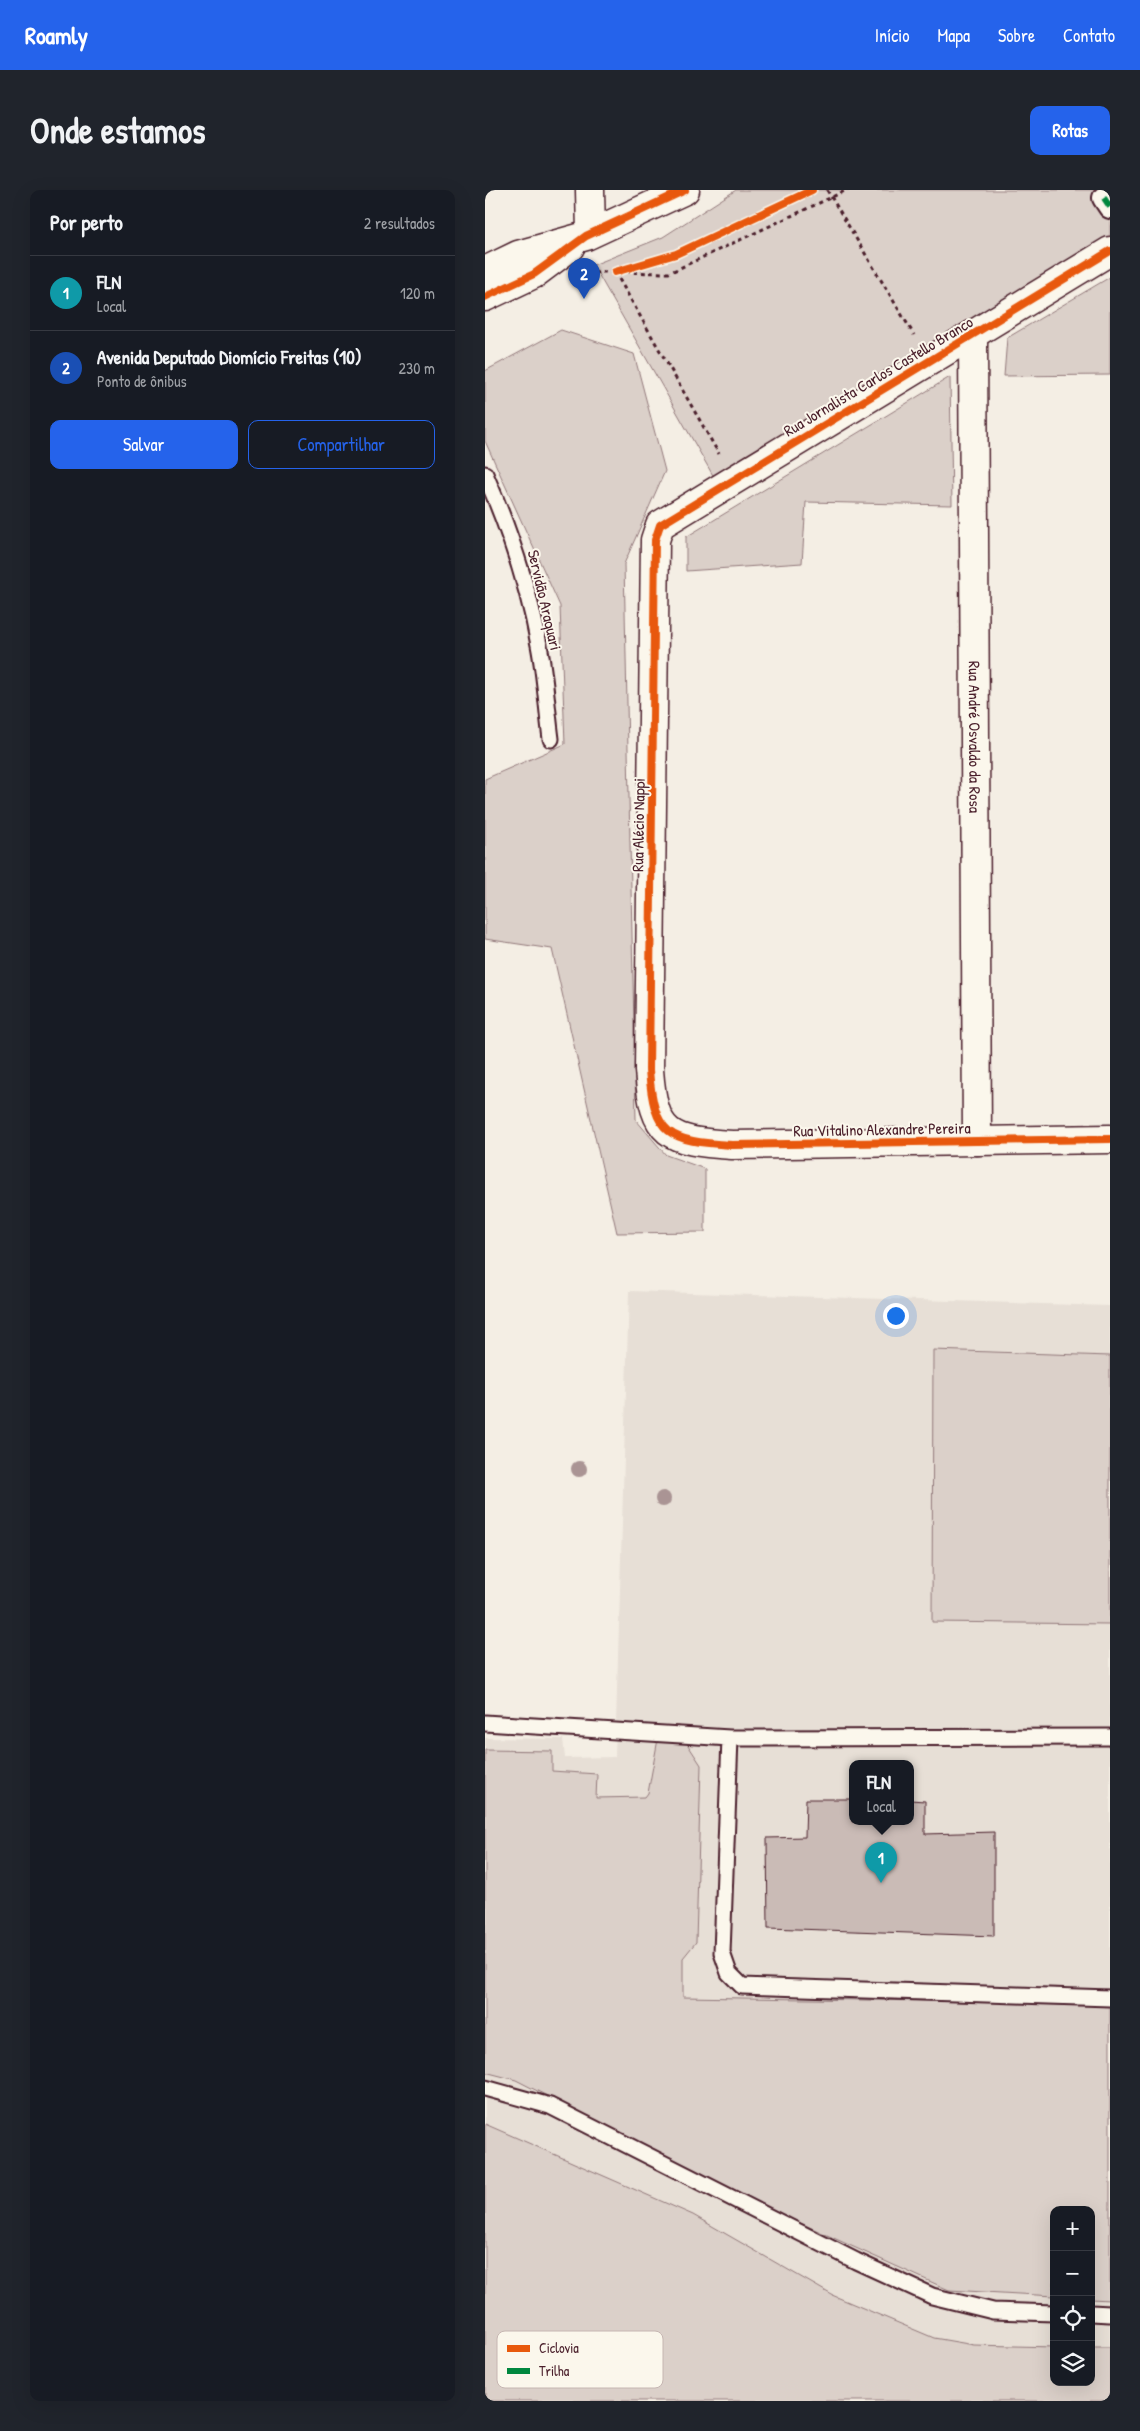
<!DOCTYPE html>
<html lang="pt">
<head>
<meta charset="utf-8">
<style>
	:root { --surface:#171b24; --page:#20242c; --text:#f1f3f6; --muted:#9ea1a6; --line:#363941; --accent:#2563eb }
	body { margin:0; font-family:"Patrick Hand",sans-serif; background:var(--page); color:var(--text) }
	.controls { position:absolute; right:15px; bottom:15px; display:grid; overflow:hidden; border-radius:10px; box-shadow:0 5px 20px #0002 }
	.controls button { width:45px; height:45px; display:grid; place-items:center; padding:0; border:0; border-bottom:1px solid var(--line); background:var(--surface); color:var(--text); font:25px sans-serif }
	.you { position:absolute; left:410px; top:1125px; width:18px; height:18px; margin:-12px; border:4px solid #fff; border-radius:50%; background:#1a73e8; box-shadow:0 0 0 8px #1a73e833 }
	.badge { display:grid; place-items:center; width:32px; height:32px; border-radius:50%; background:var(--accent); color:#fff; font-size:16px; font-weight:700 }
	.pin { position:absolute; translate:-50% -41px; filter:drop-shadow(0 1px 2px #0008) }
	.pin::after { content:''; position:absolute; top:26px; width:18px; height:15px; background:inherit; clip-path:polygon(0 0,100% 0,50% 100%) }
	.popup { position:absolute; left:364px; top:1570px; width:65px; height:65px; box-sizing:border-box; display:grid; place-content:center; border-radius:10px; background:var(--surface); filter:drop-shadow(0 1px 4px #0005); font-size:16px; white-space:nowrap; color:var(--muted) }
	.popup b { font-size:19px; color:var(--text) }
	.popup::after { content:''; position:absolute; left:50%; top:100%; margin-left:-10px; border:10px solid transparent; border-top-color:var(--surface) }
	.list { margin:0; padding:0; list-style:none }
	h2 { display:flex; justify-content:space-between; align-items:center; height:65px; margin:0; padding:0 20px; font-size:21px }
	h2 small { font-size:16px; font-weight:400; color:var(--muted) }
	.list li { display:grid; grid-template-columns:32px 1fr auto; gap:15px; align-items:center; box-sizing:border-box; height:75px; padding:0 20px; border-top:1px solid var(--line) }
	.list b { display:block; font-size:19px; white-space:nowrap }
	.list p { margin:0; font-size:16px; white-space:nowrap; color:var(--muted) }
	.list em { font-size:16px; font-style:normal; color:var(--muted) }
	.actions { display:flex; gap:10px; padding:15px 20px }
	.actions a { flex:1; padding:11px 0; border:1px solid var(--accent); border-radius:10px; text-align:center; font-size:18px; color:var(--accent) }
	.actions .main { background:var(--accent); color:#fff }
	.icon { flex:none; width:28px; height:28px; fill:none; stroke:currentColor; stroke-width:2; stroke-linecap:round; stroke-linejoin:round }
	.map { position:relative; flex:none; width:625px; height:2211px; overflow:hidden; border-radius:10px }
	header { display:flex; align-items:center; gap:30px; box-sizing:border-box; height:70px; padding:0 25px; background:var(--accent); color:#fff }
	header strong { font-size:24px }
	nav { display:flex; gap:28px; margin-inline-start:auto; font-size:18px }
	.intro { display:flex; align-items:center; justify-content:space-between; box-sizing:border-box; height:120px; padding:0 30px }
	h1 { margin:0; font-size:35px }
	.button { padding:12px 22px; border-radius:10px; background:var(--accent); color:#fff; font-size:18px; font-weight:700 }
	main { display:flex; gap:30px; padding:0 30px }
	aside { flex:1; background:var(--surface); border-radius:10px; box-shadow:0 5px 20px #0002 }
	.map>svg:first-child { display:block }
	.built { fill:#e7dfd6; fill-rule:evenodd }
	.green { fill:#dbd0c9; stroke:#92787a }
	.building { fill:#cabbb6; stroke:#4a1f2b }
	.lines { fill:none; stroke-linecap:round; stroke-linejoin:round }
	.service-casing { stroke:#4a1f2b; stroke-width:19 }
	.pedestrian-casing { stroke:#4a1f2b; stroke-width:26 }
	.minor-casing { stroke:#4a1f2b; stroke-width:31 }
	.tertiary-casing { stroke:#4a1f2b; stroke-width:31 }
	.path { stroke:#4a1f2b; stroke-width:3; stroke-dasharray:4 4; stroke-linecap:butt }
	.service { stroke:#fbf7ec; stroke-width:15 }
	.pedestrian { stroke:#fbf7ec; stroke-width:22 }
	.minor { stroke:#fbf7ec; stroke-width:28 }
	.tertiary { stroke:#fbf7ec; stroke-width:28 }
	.quiet { stroke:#00873e; stroke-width:6; stroke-dasharray:12 6; stroke-linecap:butt }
	.cycleway-casing { stroke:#fbf7ec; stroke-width:11 }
	.cycleway { stroke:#e8590c; stroke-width:8 }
	.tree { fill:#aa9494 }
	.labels { text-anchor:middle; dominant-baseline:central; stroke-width:4; stroke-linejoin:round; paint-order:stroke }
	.street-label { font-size:16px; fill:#4a1f2b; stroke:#fbf7ec }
	.key { fill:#fbf7ec; stroke:#c6b6b2; stroke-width:1 }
	.key-label { font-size:14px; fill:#4a1f2b }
</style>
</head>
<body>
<header>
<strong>Roamly</strong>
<nav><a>Início</a><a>Mapa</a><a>Sobre</a><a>Contato</a></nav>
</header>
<div class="intro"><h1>Onde estamos</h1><a class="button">Rotas</a></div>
<main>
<aside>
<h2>Por perto<small>2 resultados</small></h2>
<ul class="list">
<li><span class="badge" style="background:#0f9aa8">1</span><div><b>FLN</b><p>Local</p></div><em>120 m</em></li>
<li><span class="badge" style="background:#1a4fb4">2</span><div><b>Avenida Deputado Diomício Freitas (10)</b><p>Ponto de ônibus</p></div><em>230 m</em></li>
</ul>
<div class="actions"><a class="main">Salvar</a><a>Compartilhar</a></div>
</aside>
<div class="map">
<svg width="625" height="2211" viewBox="0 0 625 2211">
	<rect width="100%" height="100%" fill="#f4eee4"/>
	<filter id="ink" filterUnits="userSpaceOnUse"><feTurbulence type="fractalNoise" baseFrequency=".02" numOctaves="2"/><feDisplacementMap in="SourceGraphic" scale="10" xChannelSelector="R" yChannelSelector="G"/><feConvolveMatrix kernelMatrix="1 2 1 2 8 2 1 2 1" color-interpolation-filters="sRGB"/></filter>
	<g filter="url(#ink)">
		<path class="built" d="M144,1101L625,1116V2211H0V1548L78,1549L80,1568L130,1567ZM367,1574H425V1632H367ZM569,2020H606V2192H569Z"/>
		<path class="green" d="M251,0H625V47L230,289L108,75L178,47Z
			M625,87V185L519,186L522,148Z
			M76,140L149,164L180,281L139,374L151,930L181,965L220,979V1042L132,1043L67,759L0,749V589L80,554L75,416L0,251V181Z
			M465,187L467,315L321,312L317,373L201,381V347Z
			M448,1160L625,1166V1434L447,1432Z
			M173,1549L201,1552L216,1575L211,1752L198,1768V1807L625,1814V2110L606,2109V2020H569V2106L464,2100L271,2013L31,1890L0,1882V1560L67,1561V1581L112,1584L111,1608L160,1607L163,1603Z
			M0,1934L208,2025L347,2105L449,2148L489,2155L569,2157V2192H606V2157H625V2211H0Z"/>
		<path class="building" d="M321,1609H367V1632H425V1610L440,1611V1644L509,1642V1746L283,1738L282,1648L320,1647Z"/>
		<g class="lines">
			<defs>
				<path id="service" d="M0,284C24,339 43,395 54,455C60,486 62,518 66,549
					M0,1533L245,1548L625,1547
					M245,1548L237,1763L244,1783L257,1796L625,1808
					M0,1898L65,1916L371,2071L447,2106L508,2121L569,2123
					M606,2123L625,2124"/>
				<path id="pedestrian" d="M619,8L625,17"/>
				<g id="minor">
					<path d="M105,0L106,43"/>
					<path d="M625,61L175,335L170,350L164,880C169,946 183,951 247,955L625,949"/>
					<path id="s1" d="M488,145L492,951"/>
				</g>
				<path id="tertiary" d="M0,81L33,65L101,46L200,0
					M0,107L49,84L85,57"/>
			</defs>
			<use href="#service" class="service-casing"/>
			<use href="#pedestrian" class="pedestrian-casing"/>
			<use href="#minor" class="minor-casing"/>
			<use href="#tertiary" class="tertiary-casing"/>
			<path class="path" d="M342,0L429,145
				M130,82L234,264
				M88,95L113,82L184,83L362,0"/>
			<use href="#service" class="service"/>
			<use href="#pedestrian" class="pedestrian"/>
			<use href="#minor" class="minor"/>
			<use href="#tertiary" class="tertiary"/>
			<path class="quiet" d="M619,8L625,17"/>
			<defs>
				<path id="cycleway" d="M625,61L175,335L170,350L164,880C169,946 183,951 247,955L625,949
					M130,82L191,64L327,0
					M0,107L49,84L101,46L200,0"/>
			</defs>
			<use href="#cycleway" class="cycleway-casing"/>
			<use href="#cycleway" class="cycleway"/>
		</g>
		<g class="tree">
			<circle cx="94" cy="1279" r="8"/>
			<circle cx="178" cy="1309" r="8"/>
		</g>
	</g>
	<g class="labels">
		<g class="street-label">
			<text transform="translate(393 186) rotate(-31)">Rua Jornalista Carlos Castello Branco</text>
			<text transform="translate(60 410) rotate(77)">Servidão Araquari</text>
			<text stroke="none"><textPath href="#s1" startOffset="402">Rua André Osvaldo da Rosa</textPath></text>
			<text transform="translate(153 635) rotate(-89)">Rua Alécio Nappi</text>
			<text transform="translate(397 939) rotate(-1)">Rua Vitalino Alexandre Pereira</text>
		</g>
	</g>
	<rect x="12" y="2141" width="166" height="57" rx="8" class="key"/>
	<rect x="22" y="2155" width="23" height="7" fill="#e8590c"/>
	<rect x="22" y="2178" width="23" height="6" fill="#00873e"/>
	<g class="key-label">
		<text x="54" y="2163">Ciclovia</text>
		<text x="54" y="2186">Trilha</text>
	</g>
</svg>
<div class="controls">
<button>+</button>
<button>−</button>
<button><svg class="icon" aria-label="locate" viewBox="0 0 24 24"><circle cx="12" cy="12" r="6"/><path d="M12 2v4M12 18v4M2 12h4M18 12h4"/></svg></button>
<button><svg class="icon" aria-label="layers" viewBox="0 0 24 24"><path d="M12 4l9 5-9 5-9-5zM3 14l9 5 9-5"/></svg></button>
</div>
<div class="you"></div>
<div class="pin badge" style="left:396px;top:1693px;background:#0f9aa8">1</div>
<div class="popup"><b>FLN</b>Local</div>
<div class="pin badge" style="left:99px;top:109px;background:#1a4fb4">2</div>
</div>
</main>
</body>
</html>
